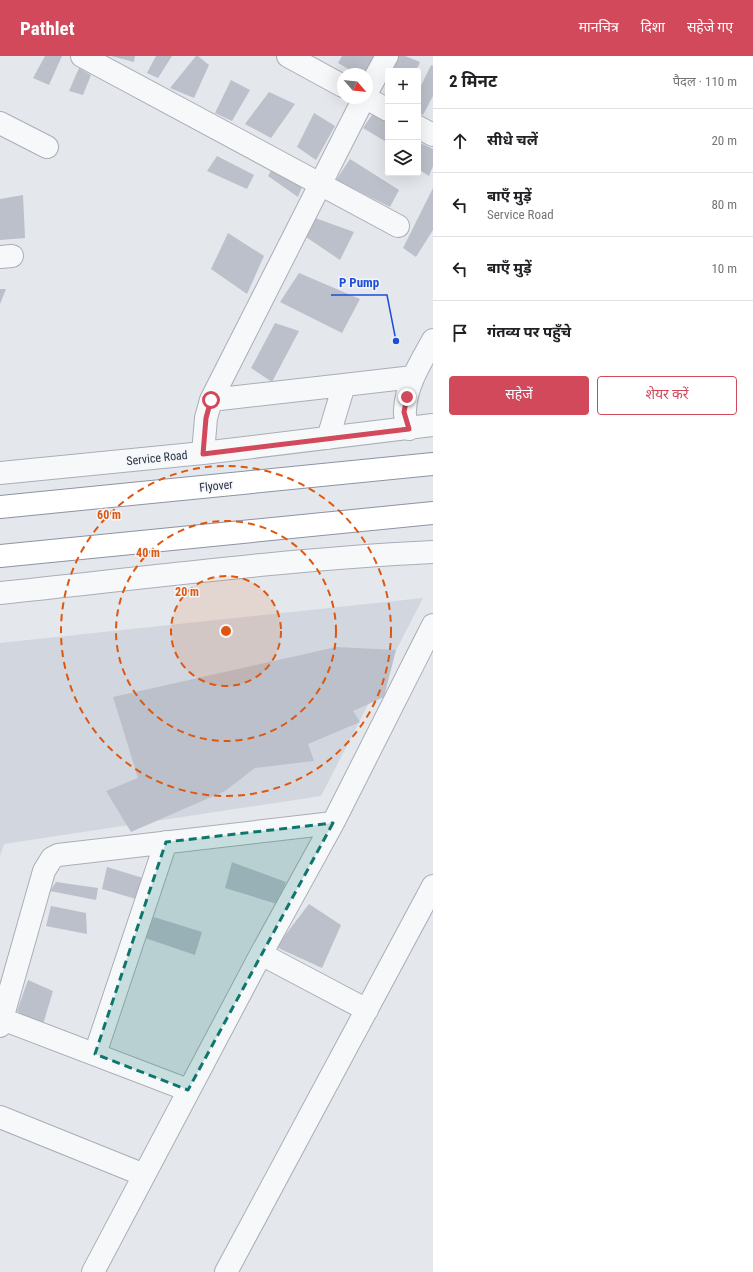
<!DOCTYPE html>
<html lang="hi">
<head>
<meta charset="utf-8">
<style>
	:root { --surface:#fff; --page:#f6f6f6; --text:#202124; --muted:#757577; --line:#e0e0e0; --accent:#d1495b }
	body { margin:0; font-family:"Roboto Condensed","Noto Sans Devanagari",sans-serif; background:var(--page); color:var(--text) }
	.controls { position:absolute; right:12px; top:12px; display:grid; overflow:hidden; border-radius:4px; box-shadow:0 4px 16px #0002 }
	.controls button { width:36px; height:36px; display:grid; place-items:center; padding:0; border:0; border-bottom:1px solid var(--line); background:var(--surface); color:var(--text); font:20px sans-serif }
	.compass { position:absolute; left:337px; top:12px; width:36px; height:36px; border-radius:50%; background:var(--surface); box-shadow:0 4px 16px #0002; rotate:118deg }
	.stop { position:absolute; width:12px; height:12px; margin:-9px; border:3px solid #d1495b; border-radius:50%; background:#fff }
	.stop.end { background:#d1495b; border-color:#fff; box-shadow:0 1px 4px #0008 }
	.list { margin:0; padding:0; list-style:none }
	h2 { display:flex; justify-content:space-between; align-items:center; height:52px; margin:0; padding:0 16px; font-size:17px }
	h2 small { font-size:13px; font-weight:400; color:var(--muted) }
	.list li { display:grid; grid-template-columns:26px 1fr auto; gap:12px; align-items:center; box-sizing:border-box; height:64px; padding:0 16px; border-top:1px solid var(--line) }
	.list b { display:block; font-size:15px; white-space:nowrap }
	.list p { margin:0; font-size:13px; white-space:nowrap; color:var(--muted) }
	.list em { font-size:13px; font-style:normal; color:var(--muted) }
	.actions { display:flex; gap:8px; padding:12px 16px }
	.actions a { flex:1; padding:9px 0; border:1px solid var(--accent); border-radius:4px; text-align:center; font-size:14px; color:var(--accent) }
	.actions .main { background:var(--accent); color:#fff }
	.icon { flex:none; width:22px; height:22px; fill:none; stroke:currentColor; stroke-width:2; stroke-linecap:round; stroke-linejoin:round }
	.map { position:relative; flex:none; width:433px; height:1216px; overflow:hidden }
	header { display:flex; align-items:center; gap:24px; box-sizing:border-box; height:56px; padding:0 20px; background:var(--accent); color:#fff }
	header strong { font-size:19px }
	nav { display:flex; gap:22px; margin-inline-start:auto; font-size:14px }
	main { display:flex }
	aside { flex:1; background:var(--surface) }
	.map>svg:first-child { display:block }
	.built { fill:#d2d6de }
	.building { fill:#bbc0ca }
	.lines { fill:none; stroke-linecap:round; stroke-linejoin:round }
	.minor-casing { stroke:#a9aeb7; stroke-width:24 }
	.highway-casing { stroke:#8b94a3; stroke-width:24 }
	.minor { stroke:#f7f8fa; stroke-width:22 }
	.highway { stroke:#fff; stroke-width:22 }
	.route { stroke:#d1495b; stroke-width:5 }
	.marked { fill:#0f766e; fill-opacity:0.2; stroke:#0f766e; stroke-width:3; stroke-dasharray:8 5; stroke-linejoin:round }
	.ring { fill:none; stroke:#df570f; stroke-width:2; stroke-dasharray:7 5 }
	.labels { text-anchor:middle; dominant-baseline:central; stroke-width:3; stroke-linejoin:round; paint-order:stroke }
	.street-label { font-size:12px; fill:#2b3445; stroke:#f4f6f9 }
	.centre { fill:#df570f; stroke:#f4f6f9; stroke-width:2 }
	.ring-label { font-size:12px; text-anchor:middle; font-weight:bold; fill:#df570f; stroke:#f4f6f9; stroke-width:3; stroke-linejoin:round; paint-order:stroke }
	.leader { fill:none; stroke:#1d4ed8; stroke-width:1.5 }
	.callout-dot { fill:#1d4ed8; stroke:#f4f6f9; stroke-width:1.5 }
	.callout-label { font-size:13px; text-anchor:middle; font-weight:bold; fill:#1d4ed8; stroke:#f4f6f9; stroke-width:3; stroke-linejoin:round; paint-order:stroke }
</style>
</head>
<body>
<header>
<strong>Pathlet</strong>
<nav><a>मानचित्र</a><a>दिशा</a><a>सहेजे गए</a></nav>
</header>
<main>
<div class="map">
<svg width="433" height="1216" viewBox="0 0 433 1216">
	<rect width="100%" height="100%" fill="#e4e7ec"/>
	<path class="built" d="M423,542L321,740L4,788L0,800V587Z"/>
	<path class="building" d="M45,0H62L49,29L33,22Z
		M111,0H135L134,6Z
		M156,0H172L158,22L147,17Z
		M196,0H198L209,9L194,42L170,32Z
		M342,0H376L364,18H357L338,7Z
		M398,0H405L420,6L416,15H391Z
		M431,9L433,10V40L423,59L418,56V36Z
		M79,12L91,19L83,39L69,35Z
		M231,24L250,34L232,65L215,57Z
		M269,36L295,48L271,82L245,68Z
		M314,57L335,70L316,104L297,91Z
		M372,59L388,64V87L363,72Z
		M418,86L433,93V110L429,120L418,113Z
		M217,100L254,119L247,133L207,115Z
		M350,103L399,134L390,151L336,124Z
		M272,113L304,126L298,141L268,120Z
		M433,132V174L416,201L403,192Z
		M23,139L25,182L0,184V143Z
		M315,162L354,176L340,204L306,181Z
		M228,177L264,200L247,238L211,213Z
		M299,217L360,243L342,277L280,246Z
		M0,233H6L0,248Z
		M275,267L299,275L272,326L251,312Z
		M336,591L396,594L384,641L353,655L360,666L308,688L314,705L255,712L225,735L131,776L106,735L138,722L113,641Z
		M232,806L286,826L277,848L225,832Z
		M107,811L143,822L136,843L102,833Z
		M56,826L98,832L96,844L50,835Z
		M309,848L341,869L322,912L276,891Z
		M51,850L86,857L87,878L46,870Z
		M154,861L202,876L195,899L145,882Z
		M28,924L53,935L42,972L17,955Z"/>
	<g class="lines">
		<defs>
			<path id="minor" d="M82,0L398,170
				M288,0L343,30
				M367,36L387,0
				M366,42L388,54
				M0,67L47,91
				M418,71L433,79
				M0,201L12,200
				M344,329L413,321
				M211,344L344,329L328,382
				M409,373C407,367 404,360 405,354C406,329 421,306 433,284
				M203,397L206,362L211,344L364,42
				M0,417L203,397L433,369
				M0,537C144,522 288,503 433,496
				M261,898L367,954
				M2,963L188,1034
				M0,970L44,815L52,802L58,799L333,767
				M95,998L166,786
				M0,1061L144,1119
				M93,1216L261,898L333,767L433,569
				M226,1216L433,830"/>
			<path id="highway" d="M0,451L433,408
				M0,500L433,457"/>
		</defs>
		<use href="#minor" class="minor-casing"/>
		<use href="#highway" class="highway-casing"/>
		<use href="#minor" class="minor"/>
		<use href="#highway" class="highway"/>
	</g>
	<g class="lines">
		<path class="route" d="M211,344L206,362L203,398L409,373L404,356L407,341"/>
	</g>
	<path class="marked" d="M333,767L188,1034L95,998L166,786Z"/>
	<circle cx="226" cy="575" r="55" fill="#df570f" fill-opacity=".12"/>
	<g class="ring">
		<circle cx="226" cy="575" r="55"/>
		<circle cx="226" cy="575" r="110"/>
		<circle cx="226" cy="575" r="165"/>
	</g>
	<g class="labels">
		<g class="street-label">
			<text transform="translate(157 402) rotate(-6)">Service Road</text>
			<text transform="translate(216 430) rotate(-6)">Flyover</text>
		</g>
	</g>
	<circle cx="226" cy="575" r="6" class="centre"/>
	<g class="ring-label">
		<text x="109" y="463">60 m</text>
		<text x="148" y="501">40 m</text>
		<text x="187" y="540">20 m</text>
	</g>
	<path class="leader" d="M396 285L387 239H331"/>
	<circle class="callout-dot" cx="396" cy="285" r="4"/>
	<g class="callout-label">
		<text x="359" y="231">P Pump</text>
	</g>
</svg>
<div class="controls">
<button>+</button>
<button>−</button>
<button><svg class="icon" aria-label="layers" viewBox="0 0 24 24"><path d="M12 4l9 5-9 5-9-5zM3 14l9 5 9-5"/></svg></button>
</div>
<svg class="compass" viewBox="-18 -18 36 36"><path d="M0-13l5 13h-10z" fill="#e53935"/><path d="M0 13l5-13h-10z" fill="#757577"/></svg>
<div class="stop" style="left:211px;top:344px"></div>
<div class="stop end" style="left:407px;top:341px"></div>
</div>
<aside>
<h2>2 मिनट<small>पैदल · 110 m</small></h2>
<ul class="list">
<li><svg class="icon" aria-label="ahead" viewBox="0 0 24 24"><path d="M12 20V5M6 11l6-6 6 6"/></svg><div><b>सीधे चलें</b></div><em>20 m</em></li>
<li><svg class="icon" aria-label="left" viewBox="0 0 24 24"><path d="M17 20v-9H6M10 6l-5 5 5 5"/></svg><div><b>बाएँ मुड़ें</b><p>Service Road</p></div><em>80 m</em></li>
<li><svg class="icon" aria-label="left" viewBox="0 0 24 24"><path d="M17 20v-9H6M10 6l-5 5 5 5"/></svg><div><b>बाएँ मुड़ें</b></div><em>10 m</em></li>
<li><svg class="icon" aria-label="arrive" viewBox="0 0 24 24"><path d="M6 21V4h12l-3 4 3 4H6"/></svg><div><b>गंतव्य पर पहुँचे</b></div></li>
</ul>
<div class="actions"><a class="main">सहेजें</a><a>शेयर करें</a></div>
</aside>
</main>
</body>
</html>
